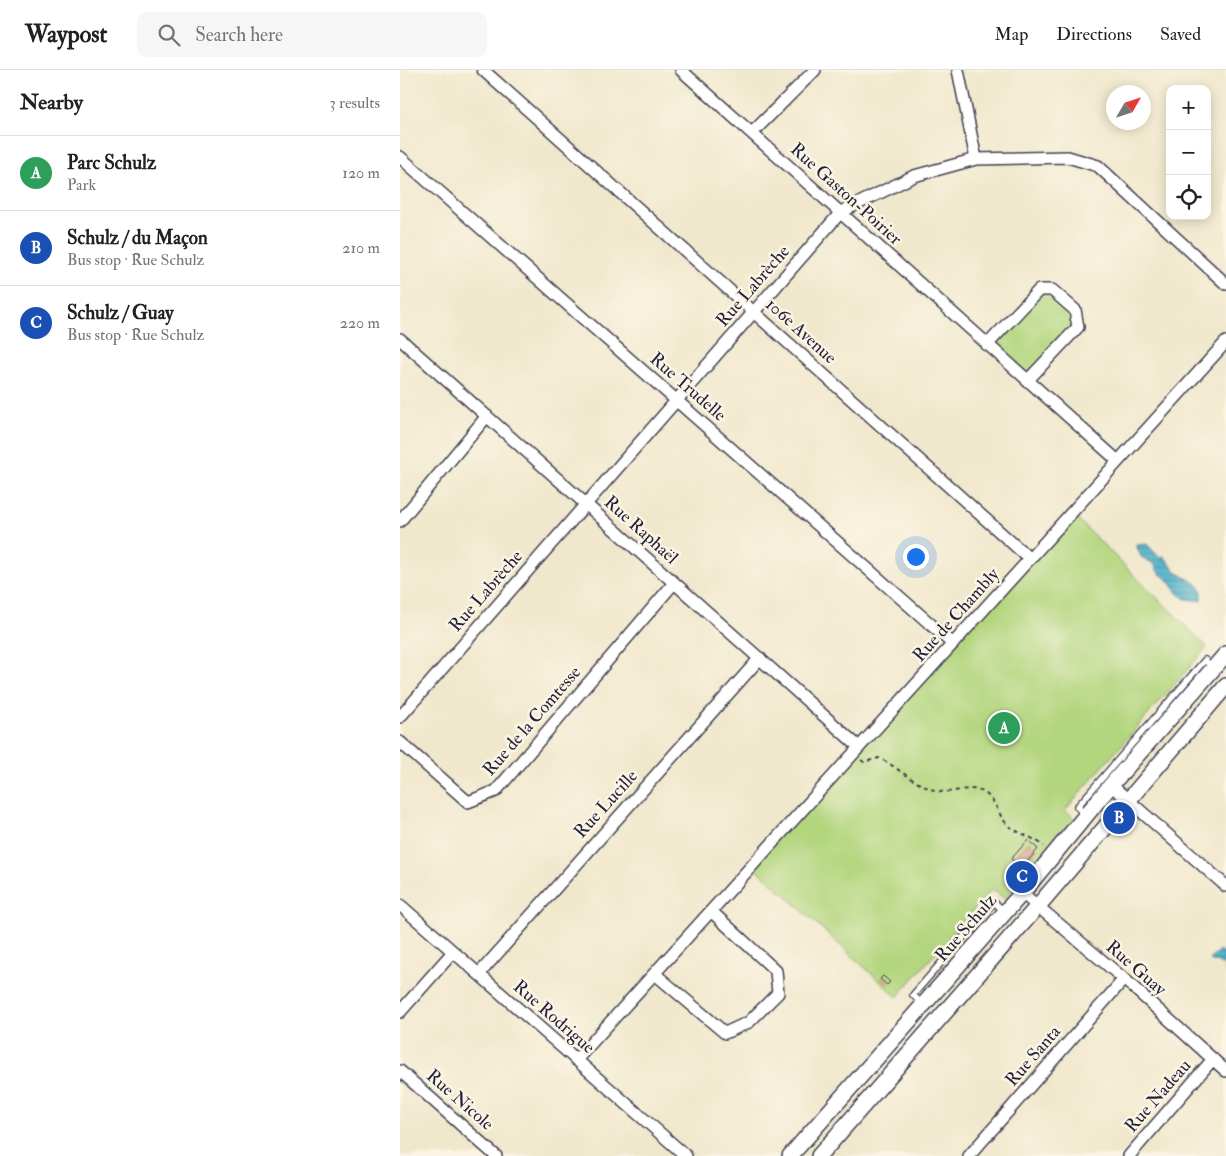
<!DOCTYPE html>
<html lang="en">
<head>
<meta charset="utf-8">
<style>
	:root { --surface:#fff; --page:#f6f6f6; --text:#202124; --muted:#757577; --line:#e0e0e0; --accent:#ea580c }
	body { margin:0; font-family:"IM FELL Double Pica",serif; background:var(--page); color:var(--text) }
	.controls { position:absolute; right:15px; top:15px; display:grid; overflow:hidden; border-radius:10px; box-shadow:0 2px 12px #0003 }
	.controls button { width:45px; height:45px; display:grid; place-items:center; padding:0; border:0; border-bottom:1px solid var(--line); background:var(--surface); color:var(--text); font:25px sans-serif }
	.compass { position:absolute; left:706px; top:15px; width:45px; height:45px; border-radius:50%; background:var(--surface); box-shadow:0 2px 12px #0003; rotate:51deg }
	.you { position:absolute; left:515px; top:486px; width:18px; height:18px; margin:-12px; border:4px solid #fff; border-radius:50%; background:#1a73e8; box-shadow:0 0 0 8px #1a73e833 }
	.badge { display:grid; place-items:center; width:32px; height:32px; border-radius:50%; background:var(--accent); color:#fff; font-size:16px; font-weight:700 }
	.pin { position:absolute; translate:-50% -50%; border:2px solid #fff; box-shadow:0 1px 5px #0006 }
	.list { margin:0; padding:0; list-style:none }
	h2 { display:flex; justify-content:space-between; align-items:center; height:65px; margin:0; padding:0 20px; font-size:21px }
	h2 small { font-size:16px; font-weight:400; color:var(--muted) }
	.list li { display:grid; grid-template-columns:32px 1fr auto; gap:15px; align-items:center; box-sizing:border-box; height:75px; padding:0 20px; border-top:1px solid var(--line) }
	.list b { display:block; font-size:19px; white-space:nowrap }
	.list p { margin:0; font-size:16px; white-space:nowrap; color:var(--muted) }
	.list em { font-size:16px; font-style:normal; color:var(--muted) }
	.icon { flex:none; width:28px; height:28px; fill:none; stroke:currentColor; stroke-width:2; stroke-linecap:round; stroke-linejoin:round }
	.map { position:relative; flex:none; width:826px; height:1086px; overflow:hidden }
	header { display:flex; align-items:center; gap:30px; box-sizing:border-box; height:70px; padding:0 25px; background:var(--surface); border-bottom:1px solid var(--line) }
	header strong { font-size:24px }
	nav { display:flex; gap:28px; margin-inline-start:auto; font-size:18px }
	.search { width:350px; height:45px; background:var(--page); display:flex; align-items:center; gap:12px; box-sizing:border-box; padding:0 18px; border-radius:10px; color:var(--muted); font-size:19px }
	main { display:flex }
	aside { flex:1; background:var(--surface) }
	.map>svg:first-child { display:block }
	.park { fill:#b2d67e; stroke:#6a7c5c }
	.water { fill:url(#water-rules); stroke:#366982 }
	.building { fill:url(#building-hatch) }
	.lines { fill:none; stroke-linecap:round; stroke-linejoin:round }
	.service-casing { stroke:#414051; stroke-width:8 }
	.minor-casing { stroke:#414051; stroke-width:14 }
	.tertiary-casing { stroke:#414051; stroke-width:18 }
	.path { stroke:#414051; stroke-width:2; stroke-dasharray:4 4; stroke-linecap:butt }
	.service { stroke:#fff; stroke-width:5.5 }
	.minor { stroke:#fff; stroke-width:11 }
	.tertiary { stroke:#fff; stroke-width:15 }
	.labels { text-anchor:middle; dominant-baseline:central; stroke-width:5; stroke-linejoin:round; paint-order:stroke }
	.street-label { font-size:18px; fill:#22223b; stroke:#fcf5e5 }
</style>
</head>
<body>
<header>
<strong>Waypost</strong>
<div class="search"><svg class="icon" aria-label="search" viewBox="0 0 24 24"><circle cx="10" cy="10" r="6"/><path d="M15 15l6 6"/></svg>Search here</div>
<nav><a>Map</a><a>Directions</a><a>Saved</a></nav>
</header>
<main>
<aside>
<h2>Nearby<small>3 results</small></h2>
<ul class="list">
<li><span class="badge" style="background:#2e9e5b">A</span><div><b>Parc Schulz</b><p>Park</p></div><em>120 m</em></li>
<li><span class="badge" style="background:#1a4fb4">B</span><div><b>Schulz / du Maçon</b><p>Bus stop · Rue Schulz</p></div><em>210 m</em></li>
<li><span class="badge" style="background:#1a4fb4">C</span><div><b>Schulz / Guay</b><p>Bus stop · Rue Schulz</p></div><em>220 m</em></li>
</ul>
</aside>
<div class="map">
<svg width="826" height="1086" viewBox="0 0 826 1086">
	<defs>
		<pattern id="water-rules" width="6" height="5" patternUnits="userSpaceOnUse" patternTransform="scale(1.25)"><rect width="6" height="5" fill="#4bb0ca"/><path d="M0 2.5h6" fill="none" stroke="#3e8fa5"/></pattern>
		<pattern id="building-hatch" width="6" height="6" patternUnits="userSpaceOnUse" patternTransform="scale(1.25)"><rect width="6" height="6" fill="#d09b7b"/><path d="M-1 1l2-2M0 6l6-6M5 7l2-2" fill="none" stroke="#a87e66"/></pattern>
	</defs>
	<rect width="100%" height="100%" fill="#fcf5e5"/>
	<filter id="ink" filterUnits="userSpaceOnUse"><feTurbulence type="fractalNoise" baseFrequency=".02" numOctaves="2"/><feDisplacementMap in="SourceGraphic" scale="10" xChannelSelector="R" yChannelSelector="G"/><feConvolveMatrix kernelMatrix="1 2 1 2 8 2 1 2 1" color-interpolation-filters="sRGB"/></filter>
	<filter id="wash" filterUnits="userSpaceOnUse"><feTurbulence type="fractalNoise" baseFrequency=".0096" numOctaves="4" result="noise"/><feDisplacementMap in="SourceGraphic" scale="20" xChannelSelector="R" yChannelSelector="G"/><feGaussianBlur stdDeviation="1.12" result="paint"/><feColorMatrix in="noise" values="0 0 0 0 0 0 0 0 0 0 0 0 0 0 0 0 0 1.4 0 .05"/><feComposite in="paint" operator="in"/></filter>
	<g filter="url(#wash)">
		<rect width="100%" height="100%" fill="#f0e8cc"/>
		<path class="park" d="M639,220H652L675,240L678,257L627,311L587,275Z
			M669,441L807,577L665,740L675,749L605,829L592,819L497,927L350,793Z"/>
		<path class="water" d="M747,474L759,487L764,486C769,492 774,500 780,504C793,513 804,512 802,531L785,529L777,523L771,513L758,502L754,494L741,487L736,475Z
			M819,880L826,885V900L823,895L810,890Z"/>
		<g id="blocks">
			<path class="building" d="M628,770L638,779L622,798L611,789Z
				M483,906L490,912L487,915L480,909Z"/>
		</g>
	</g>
	<g filter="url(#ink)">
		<use href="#blocks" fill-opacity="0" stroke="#414051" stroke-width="1"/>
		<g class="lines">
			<defs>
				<path id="service" d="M687,745L677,737L805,590L813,598
					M523,935L513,925L594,832L605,842"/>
				<path id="minor" d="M83,0L630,489
					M281,0L718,391
					M558,0L576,89
					M352,63L415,0
					M0,87L553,574
					M0,269L459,677
					M587,275L639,220H652L675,240L678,257L627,311
					M0,451L87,346
					M0,647L441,142L514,106L576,89L668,87L698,96L826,214
					M0,672L68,732L96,721L274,513
					M711,715L826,816
					M622,823L724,909L826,1001
					M0,835L286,1086
					M79,904L360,588
					M255,904L325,963L349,952L378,923L376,901L311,841
					M0,942L53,882
					M176,990L826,272
					M0,1001L96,1086
					M569,1086L724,909
					M729,1086L813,989"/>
				<path id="tertiary" d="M390,1086L622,823L711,715L826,584
					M419,1086L638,836L826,616"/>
			</defs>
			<use href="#service" class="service-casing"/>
			<use href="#minor" class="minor-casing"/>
			<use href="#tertiary" class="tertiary-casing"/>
			<path class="path" d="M461,690L464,692L479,688C500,698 515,716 538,721C553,725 567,714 583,722C596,729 598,746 608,755C617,763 633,767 644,776"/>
			<use href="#service" class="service"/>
			<use href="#minor" class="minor"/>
			<use href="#tertiary" class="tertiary"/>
		</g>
	</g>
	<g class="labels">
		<g class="street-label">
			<text transform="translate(446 124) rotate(42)">Rue Gaston-Poirier</text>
			<text transform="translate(353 216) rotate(-49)">Rue Labrèche</text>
			<text transform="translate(401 261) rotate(42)">106e Avenue</text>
			<text transform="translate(288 317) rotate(41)">Rue Trudelle</text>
			<text transform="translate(241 460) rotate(42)">Rue Raphaël</text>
			<text transform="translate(86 521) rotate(-49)">Rue Labrèche</text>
			<text transform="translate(556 545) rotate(-48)">Rue de Chambly</text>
			<text transform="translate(132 651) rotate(-49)">Rue de la Comtesse</text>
			<text transform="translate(206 734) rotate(-48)">Rue Lucille</text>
			<text transform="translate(566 858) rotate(-49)">Rue Schulz</text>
			<text transform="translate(736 898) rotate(41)">Rue Guay</text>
			<text transform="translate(154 947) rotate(41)">Rue Rodrigue</text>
			<text transform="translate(633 986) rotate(-49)">Rue Santa</text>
			<text transform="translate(758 1026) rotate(-49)">Rue Nadeau</text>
			<text transform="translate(60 1030) rotate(41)">Rue Nicole</text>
		</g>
	</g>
</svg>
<div class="controls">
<button>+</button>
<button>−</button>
<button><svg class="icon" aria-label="locate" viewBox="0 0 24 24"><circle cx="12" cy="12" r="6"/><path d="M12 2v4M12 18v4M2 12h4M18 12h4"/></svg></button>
</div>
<svg class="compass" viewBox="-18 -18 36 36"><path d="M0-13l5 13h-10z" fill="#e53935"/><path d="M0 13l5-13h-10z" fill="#757577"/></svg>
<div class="you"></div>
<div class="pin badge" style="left:604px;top:658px;background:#2e9e5b">A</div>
<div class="pin badge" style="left:719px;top:748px;background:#1a4fb4">B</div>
<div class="pin badge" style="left:622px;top:807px;background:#1a4fb4">C</div>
</div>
</main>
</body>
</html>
